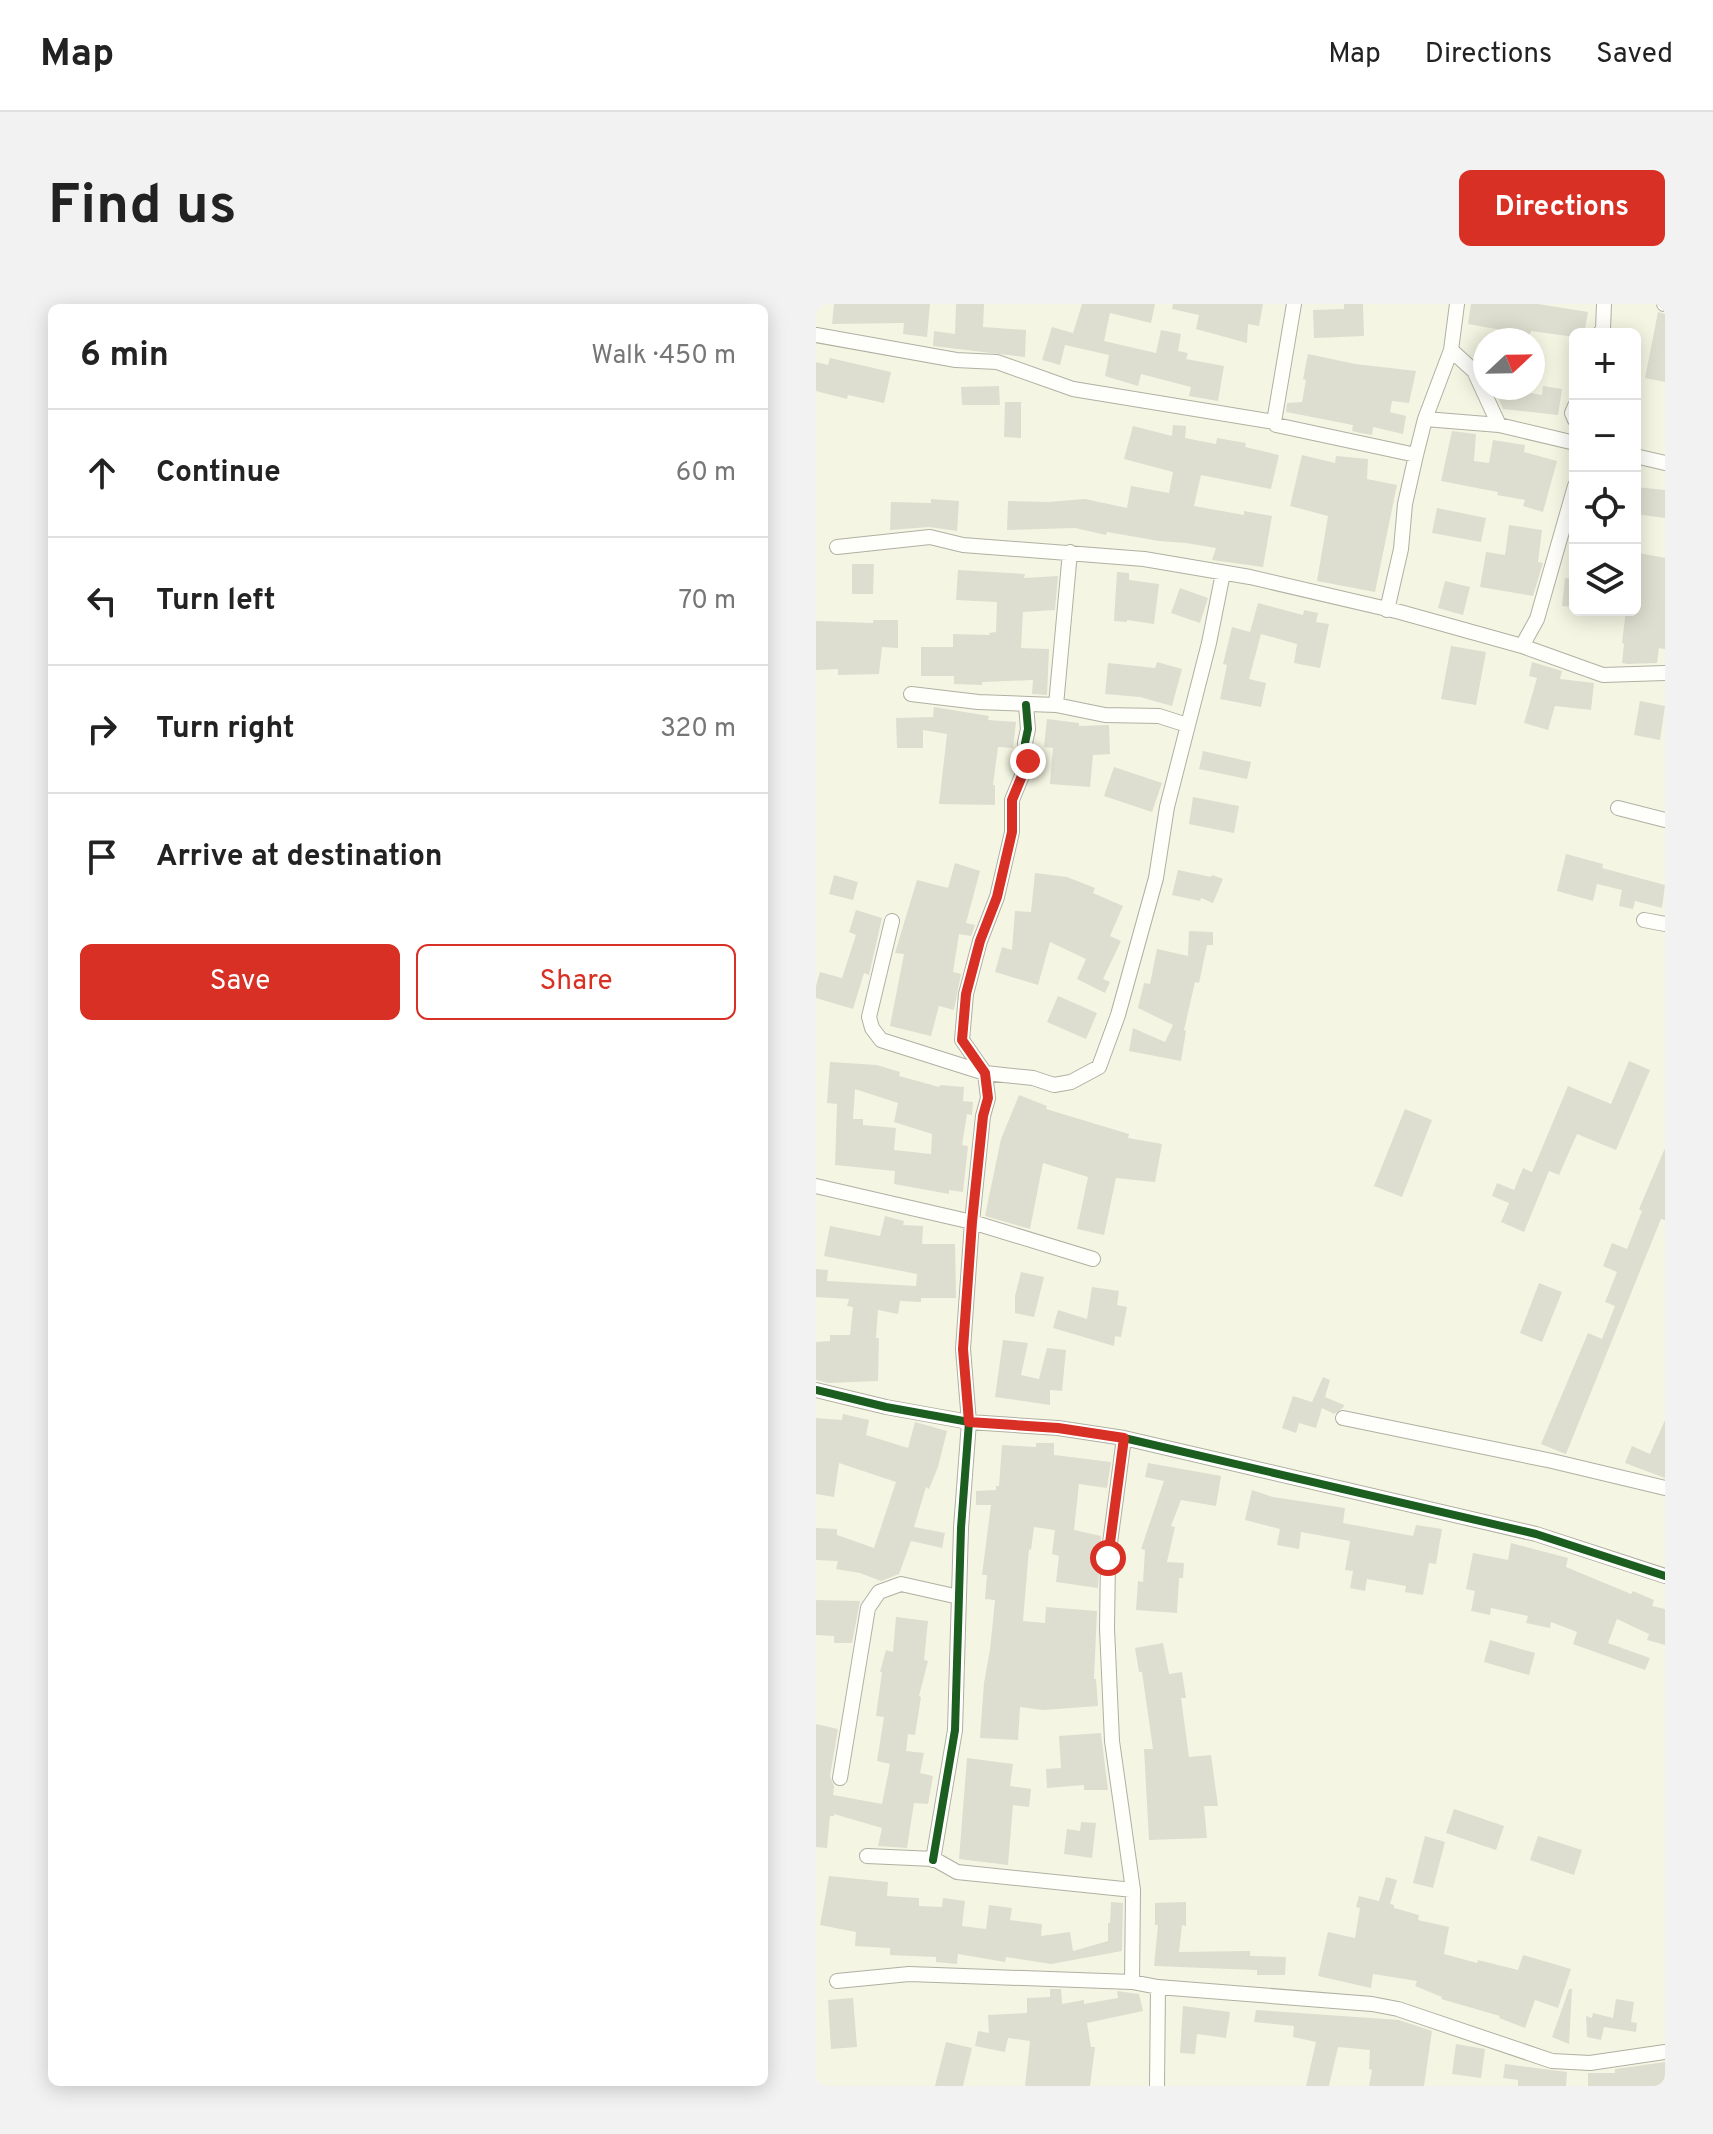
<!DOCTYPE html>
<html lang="en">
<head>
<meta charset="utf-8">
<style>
	:root { --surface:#fff; --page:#f2f2f2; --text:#222; --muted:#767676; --line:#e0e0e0; --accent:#d93025 }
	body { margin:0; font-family:Overpass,sans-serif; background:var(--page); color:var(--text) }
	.controls { position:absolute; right:24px; top:24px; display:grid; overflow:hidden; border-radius:12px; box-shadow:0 4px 20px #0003 }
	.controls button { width:72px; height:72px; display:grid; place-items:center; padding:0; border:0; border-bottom:2px solid var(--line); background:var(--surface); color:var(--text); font:40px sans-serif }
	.compass { position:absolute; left:657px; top:24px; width:72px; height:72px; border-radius:50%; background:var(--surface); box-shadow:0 4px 20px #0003; rotate:68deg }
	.stop { position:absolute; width:24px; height:24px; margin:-18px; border:6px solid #d93025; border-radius:50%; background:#fff }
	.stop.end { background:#d93025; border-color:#fff; box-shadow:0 2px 8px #0008 }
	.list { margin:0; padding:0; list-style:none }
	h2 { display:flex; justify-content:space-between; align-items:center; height:104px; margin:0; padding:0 32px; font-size:34px }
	h2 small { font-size:26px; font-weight:400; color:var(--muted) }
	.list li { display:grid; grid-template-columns:52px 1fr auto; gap:24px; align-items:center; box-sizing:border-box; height:128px; padding:0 32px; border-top:2px solid var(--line) }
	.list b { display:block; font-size:30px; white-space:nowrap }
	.list em { font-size:26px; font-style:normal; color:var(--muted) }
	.actions { display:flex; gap:16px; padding:24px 32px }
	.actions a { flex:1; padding:18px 0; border:2px solid var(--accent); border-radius:12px; text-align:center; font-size:28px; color:var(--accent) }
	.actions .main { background:var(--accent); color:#fff }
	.icon { flex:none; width:44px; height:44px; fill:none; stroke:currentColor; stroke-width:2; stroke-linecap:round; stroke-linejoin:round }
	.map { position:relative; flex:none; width:849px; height:1782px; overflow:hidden; border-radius:12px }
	header { display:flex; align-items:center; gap:48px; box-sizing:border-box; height:112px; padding:0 40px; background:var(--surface); border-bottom:2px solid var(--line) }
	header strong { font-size:38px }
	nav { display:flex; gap:44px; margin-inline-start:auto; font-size:28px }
	.intro { display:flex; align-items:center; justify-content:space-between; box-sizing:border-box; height:192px; padding:0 48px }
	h1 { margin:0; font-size:56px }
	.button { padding:20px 36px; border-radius:12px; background:var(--accent); color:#fff; font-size:28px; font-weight:700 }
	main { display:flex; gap:48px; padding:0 48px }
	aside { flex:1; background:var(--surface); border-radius:12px; box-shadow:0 4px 20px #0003 }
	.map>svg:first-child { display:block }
	.building { fill:#deded0; fill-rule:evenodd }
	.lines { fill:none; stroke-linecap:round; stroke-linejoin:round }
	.street-casing { stroke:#b0b0a2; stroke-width:16 }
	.street { stroke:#fefefb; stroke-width:14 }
	.cycleway-casing { stroke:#fff; stroke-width:13 }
	.cycleway { stroke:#1b5e20; stroke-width:8 }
	.route { stroke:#d93025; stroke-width:10 }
</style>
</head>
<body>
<header>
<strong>Map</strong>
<nav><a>Map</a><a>Directions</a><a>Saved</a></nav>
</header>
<div class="intro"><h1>Find us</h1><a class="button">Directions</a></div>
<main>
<aside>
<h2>6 min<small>Walk · 450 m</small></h2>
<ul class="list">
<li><svg class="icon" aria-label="ahead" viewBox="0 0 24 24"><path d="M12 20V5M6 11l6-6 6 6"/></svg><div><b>Continue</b></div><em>60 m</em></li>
<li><svg class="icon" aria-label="left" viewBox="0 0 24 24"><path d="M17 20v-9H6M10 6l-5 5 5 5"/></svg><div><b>Turn left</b></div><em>70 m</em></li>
<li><svg class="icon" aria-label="right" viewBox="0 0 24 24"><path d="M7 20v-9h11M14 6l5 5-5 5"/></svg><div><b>Turn right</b></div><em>320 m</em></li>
<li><svg class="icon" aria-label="arrive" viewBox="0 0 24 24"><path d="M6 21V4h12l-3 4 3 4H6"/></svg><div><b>Arrive at destination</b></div></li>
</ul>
<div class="actions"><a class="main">Save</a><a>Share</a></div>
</aside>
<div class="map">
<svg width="849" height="1782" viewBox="0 0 849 1782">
	<rect width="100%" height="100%" fill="#f5f5e3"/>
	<path class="building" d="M18,0H114L111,33L87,30L88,19L16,20Z
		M140,0H168L167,23L210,26L209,53L117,42L118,27L139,30Z
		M266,0H339L335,19L294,9L288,37L340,49L345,26L365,30L362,47L372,49L370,55L408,62L402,97L373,92L375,83L325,70L322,82L289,72L293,51L249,41L244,61L226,56L236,23L257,29Z
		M357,0H447L443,22L432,20L431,39L380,25L383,11L356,5Z
		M528,0H547L548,32L498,34L497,6L528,5Z
		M655,0H722L772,8L768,30H759V33L715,27L714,31L652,20Z
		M842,8L849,10V78L829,74Z
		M492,50L539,60L600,67L593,99L576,97L574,108L590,112L587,130L557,123L556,131L544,129L536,127L537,121L470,108L471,99L486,98L490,76L487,75Z
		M14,54L75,68L68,99L32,91L31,95L0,87V58L12,61Z
		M183,82L184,101H146L145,83Z
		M727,82L746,85L742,111L687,105L683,96L684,84L726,91Z
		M189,98H205V134L188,133Z
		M357,121L370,122L369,134L400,140L401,134L430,139L429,143L463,151L455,185L385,171L378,202L428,211V207L456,212L447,263L396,256L400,244L370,239L343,237L291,228L290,231L259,224L191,226L192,197L232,198L269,195L311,204L315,182L353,189L357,168L308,155L317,122L356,132Z
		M636,127L660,130L658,157L673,159L677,136L709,141L708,148L741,157L727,208L707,202L709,196L681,191L682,188L625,177Z
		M486,151L519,159L520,152L552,155L551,175L581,181L559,288L501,277L512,212L474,202Z
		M819,183L849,186V214L819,210Z
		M115,195L143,197L141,227L113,223L74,226L75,198L115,199Z
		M621,204L670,214L665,238L616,229Z
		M693,221L726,226L722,258L727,259L717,292L664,283L670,248L689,251Z
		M823,249L849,254V345L843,344L841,359L812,360L806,359L808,340L806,339L810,306H819V272Z
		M36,260H58L57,290H36Z
		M142,266L209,270L208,274L242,272L239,306L207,308L205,344L233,345L231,391L216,390L217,376L166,378V381L138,380V372H105V343H137V330L174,331L173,329L180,328L181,298L140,296Z
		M301,268L313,269V276L343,280L338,320L311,316V318L298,317Z
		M749,274L759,275V303L746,302Z
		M629,277L654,283L647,311L622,304Z
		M364,284L392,294L384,319L355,309Z
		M442,299L487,311L488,306L502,309L500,318L513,320L504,364L478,359L481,340L445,330L433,375L450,379L445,403L404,395L411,361L407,360L416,323L434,328Z
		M57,316H82V344L66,343L63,370L22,371V365L0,366V317L57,319Z
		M635,342L670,348L660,401L625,395Z
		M341,358L366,365L356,402L324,393L289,390L292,359L339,364Z
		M716,358L746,367L744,375L778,379L775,406L739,402L732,426L708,419L721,374L713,372Z
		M824,397L849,402L844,436L818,431Z
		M118,403L173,412L172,416L200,418L197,444L182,443L177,481H179V501L123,500L131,430L107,426V444H81L80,414L117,413Z
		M231,415L263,419V422L293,421L294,450L277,451L274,483L234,480L237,444L228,443Z
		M387,447L435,458L431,475L383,465Z
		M298,463L346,479L336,508L288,492Z
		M377,493L423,502L418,529L373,520Z
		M750,550L787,560L786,564L849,581L846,604L819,597L817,605L803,602L806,586L781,580L777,597L741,587Z
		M139,559L164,567L150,619L159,621L158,624L155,632L143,630L137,668L145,670L138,706L123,702L115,732L74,722L88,650L79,649L101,576L132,584Z
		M362,566L395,573L396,571L407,575L397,599L385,594L384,597L356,591Z
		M219,569L251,573L279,584L277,589L307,602L294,632L305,637L287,675L294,678L289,689L261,675L270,655L234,638L222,681L179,668L186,643L196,646L199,607L215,608Z
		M18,571L42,578L37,596L13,590Z
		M40,606L66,614L53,671L48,669L37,705L0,694V682L4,668L26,674L40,631L33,628Z
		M373,627L397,628V641H391L383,679L379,678L368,726L370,727L365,757L313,747L317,724L349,738L357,721L322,704L328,679L334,680L341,645L372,652Z
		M242,692L281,709L270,735L231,718Z
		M813,757L834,766L800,846L761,830L743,871L733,867L708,928L685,918L693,899L676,892L681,879L698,886L707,864L716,868L752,782L795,800Z
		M14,758L61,761L84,768L83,772L123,783L124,781L148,783L147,797L157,798L156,811L151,810L146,841L152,842L147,888L133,886V890L78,880L79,867L19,861L21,800L11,799ZM39,785L82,799L78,818L116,830L115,850L78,846L80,824L47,821V815H37Z
		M203,791L231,802L230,805L313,830L312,834L346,840L339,878L300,874L288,931L261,925L272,873L227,859L214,925L169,912L185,835Z
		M589,805L616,816L586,893L558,882Z
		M849,844V916L845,915L750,1150L747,1149L725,1140L772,1029L786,1035L799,1002L789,998L801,968L787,962L796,939L811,945L826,907L823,905Z
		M69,912L88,917L87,921L107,922L106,940H139L140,994H105V998L84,997L82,1010L62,1006L60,1034H63L62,1077L12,1079L0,1076V1038L14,1037V1031H34L37,1003L31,1002L33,995L0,993V965L12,966L11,977L100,982L101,970L8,952L14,922L64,932Z
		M205,968L228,973L218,1013L199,1009V992Z
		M723,979L746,988L726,1038L704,1029Z
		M276,983L303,987L301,1001L311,1003L305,1033L299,1032L298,1042L237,1024L242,1006L271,1015Z
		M187,1036L212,1039L205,1071L223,1075L231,1044L250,1046L246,1087L234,1086V1101L179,1093Z
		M507,1073L514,1076L509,1093L528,1101L527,1104L518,1110L506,1104L500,1124L483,1119L480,1129L466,1124L477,1092L496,1098Z
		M27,1110L53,1116L50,1131L92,1144L99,1118L131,1127L122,1163L113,1185L110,1183L98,1223L129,1229L126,1244L95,1237L83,1270L65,1277L44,1269L20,1265L22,1257L0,1256V1224L21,1225V1231L58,1244L80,1178L23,1159L18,1193L0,1190V1114L26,1116Z
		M849,1116V1174L809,1159L816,1142L834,1150Z
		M220,1139H238V1151L295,1158L291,1184L263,1180L258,1226L285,1232L282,1284L240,1278L243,1252L236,1250L239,1226L218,1223L215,1246L213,1245L207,1317L229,1319L230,1303L281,1307L278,1375H280L282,1402L227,1406L204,1403L202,1436L164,1434L168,1379L174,1346L179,1296L169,1295L171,1271H166L175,1201H160V1187L180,1186V1182H183L186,1141L220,1143Z
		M332,1159L405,1172L400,1202L365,1196L355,1222L359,1223L351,1258L368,1259L367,1274H363L361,1309L320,1306L322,1277L327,1278L329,1246L325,1245L348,1177L329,1173Z
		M436,1186L457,1193L529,1204L527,1219L597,1232L600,1221L626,1225L620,1260L613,1259L607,1291L589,1288L590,1282L551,1275L549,1287L534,1284L537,1267L529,1266L534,1237L485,1228L483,1245L461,1241L464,1225L429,1216Z
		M695,1239L752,1254L750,1263L815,1290L817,1287L838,1296L836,1302L849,1305V1341L831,1336L833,1330L801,1315L792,1339L834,1354L829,1366L757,1340L761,1328L735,1318L734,1324L710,1319L712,1312L675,1304L674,1311L655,1307L659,1287L650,1285L657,1249L692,1256Z
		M0,1296L44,1297L36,1339H18V1332L0,1331Z
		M80,1313L112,1317L108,1356L112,1357L103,1392L105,1393L99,1431L92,1430L90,1447L108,1449L104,1469L117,1472L112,1500L98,1499L91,1544L62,1542L66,1524L18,1510V1512H14L11,1544L0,1543V1420L22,1425L14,1472L18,1482L17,1491L66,1500L74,1460L61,1457L68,1413L60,1412L66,1368H64L70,1346L77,1348Z
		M674,1336L719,1349L713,1371L668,1358Z
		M347,1339L353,1370L366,1368L370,1394H365L373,1453L395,1451L402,1502H388L391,1534L333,1536L328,1445H337L326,1368H323L319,1344Z
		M285,1429L292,1486H268V1481L231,1484L230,1465L245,1464L243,1432Z
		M151,1454L197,1460L194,1482L215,1485L213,1503L197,1501L192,1561L143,1555Z
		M638,1505L688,1522L680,1546L630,1529Z
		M265,1518L280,1519L276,1554L248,1550L251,1525L264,1527Z
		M609,1532L629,1538L617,1584L597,1579Z
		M722,1532L766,1546L758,1571L714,1556Z
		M13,1572L72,1578L71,1592L103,1594V1602L126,1603L127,1594L149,1597L146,1622L170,1625L173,1601L196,1604L194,1616L226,1620L225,1632L254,1628L257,1647L292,1637V1619H294L295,1598L307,1599L306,1647L235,1660L190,1653L189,1658L142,1650L141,1660L120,1658V1653L74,1651V1644L39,1642L40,1628L4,1621Z
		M570,1573L581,1576L574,1600L578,1601V1604L603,1611L602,1616L633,1623L628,1650L661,1659L662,1656L702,1666L707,1651L755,1665L742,1704L719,1696L709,1724L683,1714L684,1712L625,1695L626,1693L599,1682L601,1677L557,1670L555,1684L502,1672L512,1628L539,1634L544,1604L540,1603L543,1592L563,1597Z
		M370,1598V1622L366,1621L363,1648L434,1647V1652L470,1653L469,1671H441V1666L338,1662L342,1621H339V1599Z
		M234,1685H245L246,1700L268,1696V1700L302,1694L301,1687L323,1690L327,1707L271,1719L275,1743H279L274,1782H209L214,1737L192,1734L189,1748L159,1742L162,1727L173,1729L172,1711L211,1709V1694L234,1693Z
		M753,1685H756L753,1740L736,1733Z
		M37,1694L41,1743L15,1745L12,1696Z
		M800,1695L818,1698L815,1718L821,1719L820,1728L788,1723L785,1736L771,1733L770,1712L776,1714L777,1709L797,1714Z
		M367,1702L414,1708L410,1734L381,1730L379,1750L364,1749Z
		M440,1706L583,1716L616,1727L608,1782H553L556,1766L553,1765L554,1746L522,1743L513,1782H490L500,1738L477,1733L478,1722L438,1718Z
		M130,1738L156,1744L147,1782H119Z
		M640,1740L669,1745L665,1774L636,1770Z
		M849,1758V1782H772V1769H799V1765Z
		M689,1760L751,1768L750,1782H702V1776L687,1774Z"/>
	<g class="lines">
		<defs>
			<path id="street" d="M848,0H849
				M783,30L787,25L788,0
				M0,31L140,56L181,58L257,85L458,118L460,121L600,151
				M635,46L658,67L683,121
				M759,102L756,109L759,116
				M609,115L683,121L759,139
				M458,118L478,0
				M819,152L849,159
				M21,243L114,233L147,241L328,255L434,273L584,308L706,342L787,371L849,369
				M571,306L585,245L589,200L600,151L609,115L635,46L641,0
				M706,342L721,315L759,182
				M95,390L162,398L240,401L289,411L343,412L371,421
				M240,401L254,248
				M802,504L849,516
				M828,616L849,620
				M76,617L53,713L56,724L65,736L169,769L217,774L238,781L255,778L283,763L302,711L340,574L351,503L393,339L407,269
				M0,882L156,918L277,955
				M0,1086L70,1103L153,1118L242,1124L308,1134L720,1230L849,1272
				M527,1114L736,1157L849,1184
				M308,1134L292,1254L291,1324L296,1437L317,1586L316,1678
				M24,1474L52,1304L63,1288L85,1280L143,1293
				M51,1552L118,1555L141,1568L317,1586
				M117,1556L139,1426L145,1224L153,1118L147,1045L156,918L167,812L172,794L169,769L146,736L150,690L164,637L181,593L196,528V496L212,457L209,439L212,425L210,401
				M21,1677L93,1670L316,1678L342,1683L556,1700L582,1705L736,1757L774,1759L849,1748
				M341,1782L342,1683"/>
		</defs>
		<use href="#street" class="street-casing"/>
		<use href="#street" class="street"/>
		<defs>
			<path id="cycleway" d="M0,1086L70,1103L153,1118L242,1124L308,1134L720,1230L849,1272
				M117,1556L139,1426L145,1224L153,1118L147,1045L156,918L167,812L172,794L169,769L146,736L150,690L164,637L181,593L196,528V496L212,457L209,439L212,425L210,401"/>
		</defs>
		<use href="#cycleway" class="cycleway-casing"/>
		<use href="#cycleway" class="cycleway"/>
	</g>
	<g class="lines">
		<path class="route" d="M212,457L196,496V528L181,593L164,637L150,690L146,736L169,769L172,794L167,812L156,918L147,1045L153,1118L242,1124L308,1134L292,1254"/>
	</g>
</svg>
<div class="controls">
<button>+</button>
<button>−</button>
<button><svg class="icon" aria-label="locate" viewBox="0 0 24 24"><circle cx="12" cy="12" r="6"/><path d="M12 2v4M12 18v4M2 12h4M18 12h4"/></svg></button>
<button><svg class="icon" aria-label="layers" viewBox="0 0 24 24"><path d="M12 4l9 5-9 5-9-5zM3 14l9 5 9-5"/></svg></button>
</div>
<svg class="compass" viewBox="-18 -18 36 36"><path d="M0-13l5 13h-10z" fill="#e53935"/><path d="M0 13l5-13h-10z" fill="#767676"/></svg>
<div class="stop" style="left:292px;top:1254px"></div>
<div class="stop end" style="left:212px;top:457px"></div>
</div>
</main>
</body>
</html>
